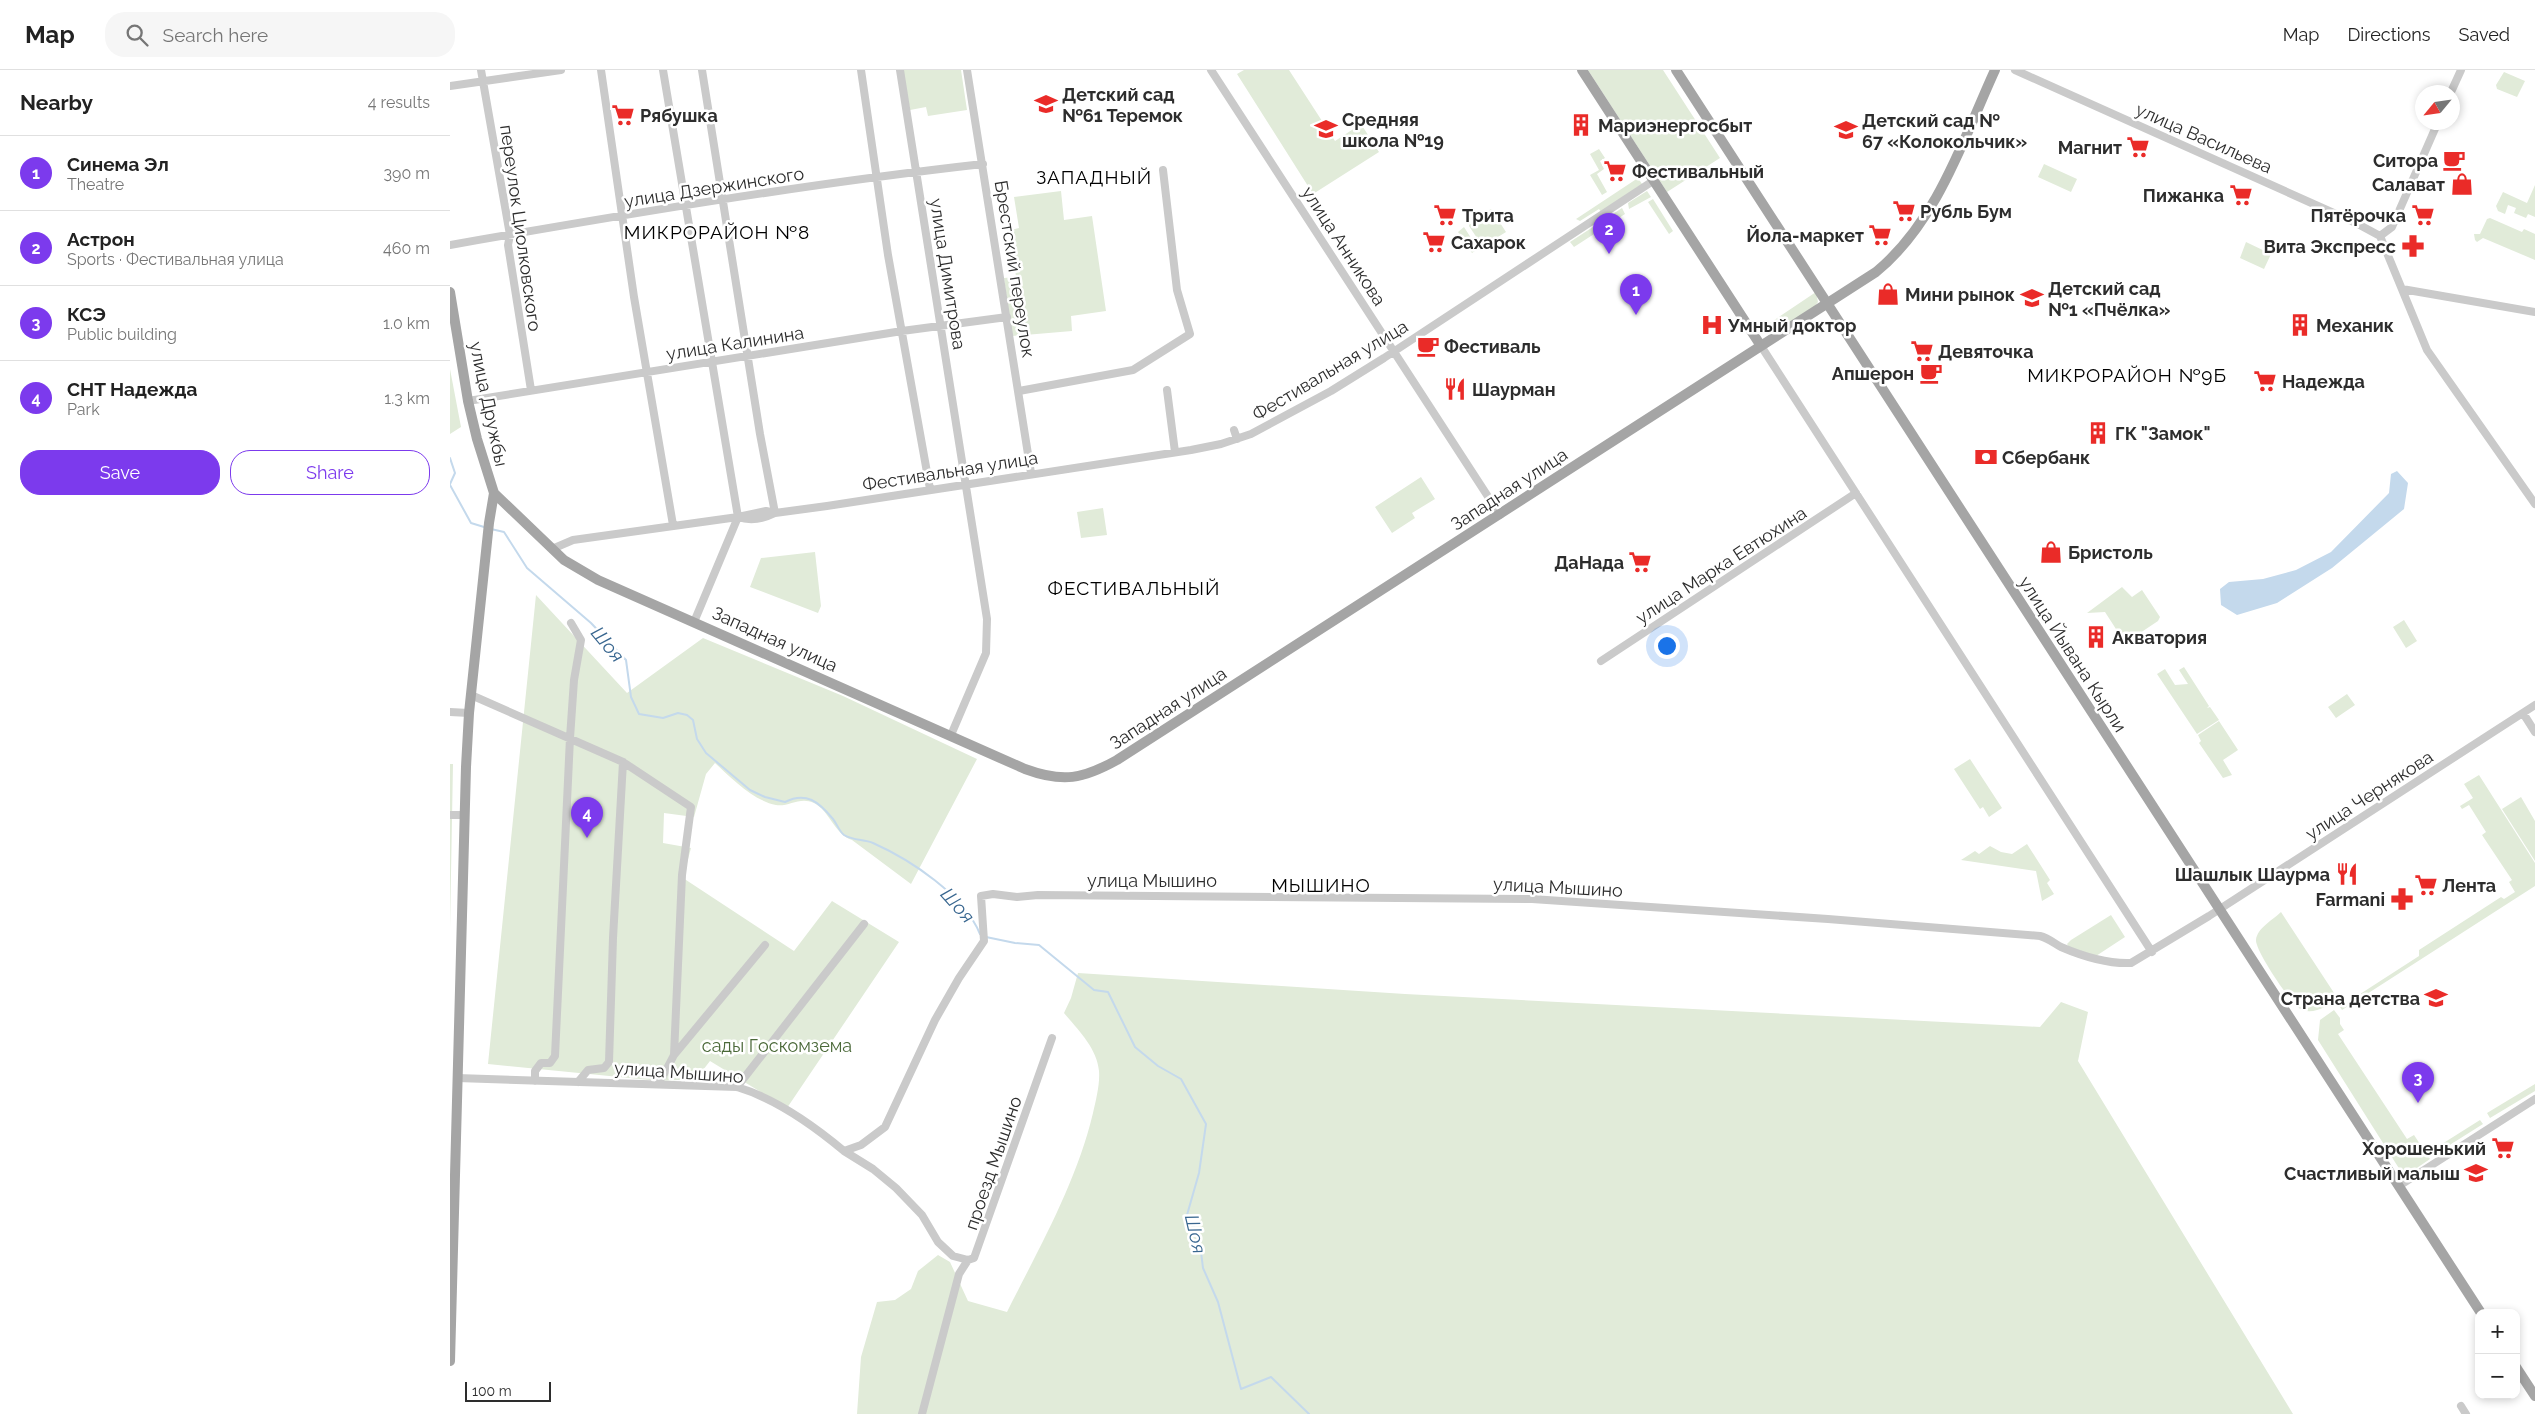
<!DOCTYPE html>
<html lang="en">
<head>
<meta charset="utf-8">
<style>
	:root { --surface:#fff; --page:#f6f6f6; --text:#222; --muted:#767676; --line:#e0e0e0; --accent:#7c3aed }
	body { margin:0; font-family:Raleway,sans-serif; background:var(--page); color:var(--text) }
	.controls { position:absolute; right:15px; bottom:15px; display:grid; overflow:hidden; border-radius:10px; box-shadow:0 2px 8px #0003 }
	.controls button { width:45px; height:45px; display:grid; place-items:center; padding:0; border:0; border-bottom:1px solid var(--line); background:var(--surface); color:var(--text); font:25px sans-serif }
	.compass { position:absolute; left:1965px; top:15px; width:45px; height:45px; border-radius:50%; background:var(--surface); box-shadow:0 2px 8px #0003; rotate:241deg }
	.scale { position:absolute; left:15px; bottom:12px; width:86px; box-sizing:border-box; padding-left:5px; border:2px solid #2d2d2d; border-top:0; font-size:14px; line-height:18px; white-space:nowrap; color:#2d2d2d; -webkit-text-stroke:4px #fff; paint-order:stroke }
	.you { position:absolute; left:1216px; top:575px; width:18px; height:18px; margin:-12px; border:4px solid #fff; border-radius:50%; background:#1a73e8; box-shadow:0 0 0 8px #1a73e833 }
	.badge { display:grid; place-items:center; width:32px; height:32px; border-radius:50%; background:var(--accent); color:#fff; font-size:16px; font-weight:700 }
	.pin { position:absolute; translate:-50% -41px; filter:drop-shadow(0 1px 2px #0008) }
	.pin::after { content:''; position:absolute; top:26px; width:18px; height:15px; background:inherit; clip-path:polygon(0 0,100% 0,50% 100%) }
	.list { margin:0; padding:0; list-style:none }
	h2 { display:flex; justify-content:space-between; align-items:center; height:65px; margin:0; padding:0 20px; font-size:21px }
	h2 small { font-size:16px; font-weight:400; color:var(--muted) }
	.list li { display:grid; grid-template-columns:32px 1fr auto; gap:15px; align-items:center; box-sizing:border-box; height:75px; padding:0 20px; border-top:1px solid var(--line) }
	.list b { display:block; font-size:19px; white-space:nowrap }
	.list p { margin:0; font-size:16px; white-space:nowrap; color:var(--muted) }
	.list em { font-size:16px; font-style:normal; color:var(--muted) }
	.actions { display:flex; gap:10px; padding:15px 20px }
	.actions a { flex:1; padding:11px 0; border:1px solid var(--accent); border-radius:20px; text-align:center; font-size:18px; color:var(--accent) }
	.actions .main { background:var(--accent); color:#fff }
	.icon { flex:none; width:28px; height:28px; fill:none; stroke:currentColor; stroke-width:2; stroke-linecap:round; stroke-linejoin:round }
	.map { position:relative; flex:none; width:2085px; height:1344px; overflow:hidden }
	header { display:flex; align-items:center; gap:30px; box-sizing:border-box; height:70px; padding:0 25px; background:var(--surface); border-bottom:1px solid var(--line) }
	header strong { font-size:24px }
	nav { display:flex; gap:28px; margin-inline-start:auto; font-size:18px }
	.search { width:350px; height:45px; background:var(--page); display:flex; align-items:center; gap:12px; box-sizing:border-box; padding:0 18px; border-radius:20px; color:var(--muted); font-size:19px }
	main { display:flex }
	aside { flex:1; background:var(--surface) }
	.map>svg:first-child { display:block }
	.green { fill:#e1ebd9 }
	.water { fill:#c4d9ec }
	.lines { fill:none; stroke-linecap:round; stroke-linejoin:round }
	.stream { stroke:#c4d9ec; stroke-width:2 }
	.minor { stroke:#cacaca; stroke-width:8 }
	.major { stroke:#a5a5a5; stroke-width:10 }
	.labels { text-anchor:middle; dominant-baseline:central; stroke-width:5; stroke-linejoin:round; paint-order:stroke }
	.poi-label { font-size:18px; font-weight:bold; fill:#2d2d2d; stroke:#fff; text-anchor:start }
	.street-label { font-size:18px; fill:#2d2d2d; stroke:#fff }
	.park-label { font-size:18px; fill:#4b6939; stroke:#fff }
	.neighbourhood-label { font-size:19px; letter-spacing:1px; fill:#000; stroke:#fff }
	.water-label { font-size:19px; font-style:italic; fill:#396790; stroke:#fff }
</style>
</head>
<body>
<header>
<strong>Map</strong>
<div class="search"><svg class="icon" aria-label="search" viewBox="0 0 24 24"><circle cx="10" cy="10" r="6"/><path d="M15 15l6 6"/></svg>Search here</div>
<nav><a>Map</a><a>Directions</a><a>Saved</a></nav>
</header>
<main>
<aside>
<h2>Nearby<small>4 results</small></h2>
<ul class="list">
<li><span class="badge">1</span><div><b>Синема Эл</b><p>Theatre</p></div><em>390 m</em></li>
<li><span class="badge">2</span><div><b>Астрон</b><p>Sports · Фестивальная улица</p></div><em>460 m</em></li>
<li><span class="badge">3</span><div><b>КСЭ</b><p>Public building</p></div><em>1.0 km</em></li>
<li><span class="badge">4</span><div><b>СНТ Надежда</b><p>Park</p></div><em>1.3 km</em></li>
</ul>
<div class="actions"><a class="main">Save</a><a>Share</a></div>
</aside>
<div class="map">
<svg width="2085" height="1344" viewBox="0 0 2085 1344">
	<rect width="100%" height="100%" fill="#fff"/>
	<path class="green" d="M453,0H511L517,40L478,46L476,37L460,40Z
		M794,0H839L885,71L911,54L929,82L863,124L787,4Z
		M1138,0H1213L1270,88L1217,122Z
		M2054,2L2075,11L2067,27L2047,19L2046,15Z
		M1149,79L1155,88L1150,91L1154,99L1147,104L1157,122L1152,125L1140,105L1149,100L1140,84Z
		M1594,94L1627,109L1621,122L1588,107Z
		M1188,108L1192,114L1151,142L1149,139L1130,151L1126,149Z
		M2085,115V147L2078,144L2076,148L2064,143L2066,138L2058,135L2055,144L2048,141L2046,136L2053,122L2077,133Z
		M611,121L614,150L642,146L656,241L621,246L622,261L562,266L554,208L566,207L561,160L569,158L564,127Z
		M1197,121L1201,127L1179,139L1178,133Z
		M1203,129L1223,161L1219,164L1198,132Z
		M1172,138L1175,144L1124,177L1120,172Z
		M1041,139L1056,162L1035,175L1031,174L1019,156L1020,152Z
		M2040,148L2072,162L2074,159L2085,164V190L2033,168L2027,172L2025,170L2024,164H2030L2037,149Z
		M1014,157L1028,179L1022,183L1008,162Z
		M1796,172L1821,184L1814,199L1790,188Z
		M1366,222L1368,232L1365,236L1320,265L1311,259Z
		M0,299L11,357L0,364Z
		M971,407L985,429L962,443L965,448L942,463L925,437Z
		M653,438L657,465L631,468L627,442Z
		M365,482L371,536L368,543L300,517L311,488Z
		M1672,517L1682,527L1692,520L1710,547L1708,551L1675,573L1655,542L1637,543Z
		M86,525L177,623L253,568L393,626L527,689L461,814L402,770C384,764 380,741 364,733C350,726 339,737 326,735C304,731 281,708 265,693L256,704L244,747L214,743L213,773L241,778L233,808L344,881L382,831L449,872L337,1038L260,991L246,1009L210,1011L38,994Z
		M1954,550L1967,571L1956,578L1943,557Z
		M1734,597L1759,636L1757,638L1760,637L1769,650L1747,664L1707,604L1715,599L1725,615L1738,614L1729,600Z
		M1897,624L1905,635L1886,648L1878,637Z
		M1769,651L1788,680L1773,690L1782,705L1773,708L1749,673L1751,671L1748,665Z
		M1520,689L1552,738L1539,747L1533,737L1530,739L1504,699Z
		M0,694H3L0,859Z
		M2029,705L2085,793V816L1892,940L1890,937L1969,886V880L2051,827L2054,829L2065,822L2059,812L2062,810L2032,765L2036,762L2019,735L2012,739L2010,736L2023,728L2014,714Z
		M2071,727L2085,751V791L2052,739Z
		M1577,774L1600,810L1597,813L1604,824L1592,831L1586,801L1511,790L1525,781L1529,784L1540,776L1551,782L1562,784Z
		M1831,842L1888,929C1878,935 1865,945 1852,940C1842,936 1805,880 1806,870C1807,858 1824,849 1831,842Z
		M1661,845L1675,867L1646,886L1619,877L1617,874L1621,870Z
		M628,903L955,924L1590,957L1611,932L1638,942L1628,991L1843,1344H407L411,1287L427,1232L445,1230L461,1219L468,1201L488,1185L500,1192L518,1231L557,1242C589,1178 626,1114 643,1043C646,1030 650,1014 649,1001C647,978 628,960 614,943L621,928Z
		M1884,940L1890,948V954L1894,960L1888,964L1957,1069L1964,1065L1980,1089L1958,1104L1950,1100L1868,970L1870,950Z
		M2085,1014V1021L2040,1048L2037,1043Z
		M2030,1050L2033,1054L1987,1083L1984,1079Z"/>
	<path class="water" d="M1947,401L1958,413L1954,439L1882,498L1827,533L1787,545L1771,535L1770,519L1779,512L1813,509L1846,500L1881,482L1939,423L1941,404Z"/>
	<g class="lines">
		<path class="stream" d="M0,388L5,403L0,414
			M0,415L21,453L34,457
			M41,459L54,462L77,498L141,553L176,590L181,627L189,644L213,648L228,643L237,645L243,650L247,669L256,683L300,720L315,727L335,732C356,721 369,732 383,749C387,754 389,761 394,765C404,771 414,769 423,773C461,790 514,825 530,864
			M536,867L565,873L589,875L644,920L658,922L685,977L708,996L731,1009L756,1054L749,1103L737,1145L749,1166L753,1198L768,1232L791,1319L821,1307L859,1344"/>
		<path class="minor" d="M31,0L60,165L58,175L81,320
			M151,0L184,227L223,455
			M213,0L288,447
			M252,0L310,364L325,443
			M411,0L438,185L480,419
			M450,0L537,549L536,583L501,665
			M517,0L581,403
			M761,0L1050,445
			M1565,0L1906,153L1930,166
			M0,16L111,0
			M2001,22L2011,0
			M1930,166L1977,280L2085,434
			M1930,166L1942,157L1988,52
			M0,175C177,144 355,114 533,94
			M1952,219L2085,242
			M1311,276L1702,882
			M717,320L725,382
			M569,321L683,300L740,264L727,220L713,100
			M18,331L452,261L557,247
			M784,360L787,369
			M288,447C300,451 313,449 325,443
			M102,479L123,470L288,447L316,441L325,443L377,436L741,380L771,374L801,364L881,321L934,288L1203,111
			M244,552L288,447
			M1151,591L1406,423
			M21,625L173,692L241,737L232,805L224,985L213,1006L207,1013
			M0,642L19,643
			M2073,643L2085,662
			M0,745H14
			M224,985L315,875
			M7,1008L287,1017C327,1029 363,1055 394,1081L411,1075L435,1057L485,950L509,908L534,871L531,826L543,824L567,827L588,825L1082,829L1378,849L1590,866C1598,868 1604,873 1611,877C1632,886 1658,894 1681,893L1759,846L2085,635
			M85,1011V1001L91,993H100L105,986L120,668L124,610L131,570L121,553
			M128,1012L138,1000L154,998L159,992L163,868L173,692
			M287,1017L414,854
			M394,1081L423,1099L446,1118L472,1145L488,1172L503,1186L518,1190L524,1188L602,968
			M1949,1116L2085,1029
			M2011,1336L2016,1344
			M472,1344L509,1204L518,1190"/>
		<path class="major" d="M1132,0L1311,276
			M1226,0L2031,1243
			M0,222L18,331L27,369L44,423L39,453L19,643L16,697L0,1291
			M44,423L114,490L148,510L575,699C613,713 633,709 667,690L1426,202C1487,152 1513,70 1545,0
			M2066,1297L2085,1326"/>
	</g>
	<defs>
		<symbol id="school-bare" viewBox="-9 -9 18 18"><path d="M0-5L7-2L0 1L-7-2ZM-4 1L0 2.5L4 1V4Q0 6-4 4Z" fill="#ea2b28" stroke="#fff" stroke-width="2.5" paint-order="stroke"/></symbol>
		<symbol id="supermarket-bare" viewBox="-9 -9 18 18"><path d="M-6-5.5h2.5l.6 2H6L4.5 2H-2.5L-4.4-4H-6ZM-1.5 3.2a1.3 1.3 0 1 0 .1 0ZM3 3.2a1.3 1.3 0 1 0 .1 0Z" fill="#ea2b28" stroke="#fff" stroke-width="2.5" paint-order="stroke"/></symbol>
		<symbol id="building-bare" viewBox="-9 -9 18 18"><path d="M-4-6H4V6H1V3H-1V6H-4ZM-2.5-4.3h1.7v1.8h-1.7ZM.8-4.3h1.7v1.8H.8ZM-2.5-1h1.7V.8h-1.7ZM.8-1h1.7V.8H.8Z" fill="#ea2b28" stroke="#fff" stroke-width="2.5" paint-order="stroke"/></symbol>
		<symbol id="cafe-bare" viewBox="-9 -9 18 18"><path d="M-5.5-4.5H6V0H3Q3 3.5 0 3.5H-2.5Q-5.5 3.5-5.5 0ZM3-3.2v2h1.7v-2ZM-6 4.5H4V6H-6Z" fill="#ea2b28" stroke="#fff" stroke-width="2.5" paint-order="stroke"/></symbol>
		<symbol id="shop-bare" viewBox="-9 -9 18 18"><path d="M-5-2.5h2.3a2.7 3.5 0 0 1 5.4 0H5L5.5 6h-11ZM-1.5-2.5h3a1.5 2.3 0 0 0-3 0Z" fill="#ea2b28" stroke="#fff" stroke-width="2.5" paint-order="stroke"/></symbol>
		<symbol id="pharmacy-bare" viewBox="-9 -9 18 18"><path d="M-2-6h4v4h4v4h-4v4h-4v-4h-4v-4h4Z" fill="#ea2b28" stroke="#fff" stroke-width="2.5" paint-order="stroke"/></symbol>
		<symbol id="hospital-bare" viewBox="-9 -9 18 18"><path d="M-5-5h3v3.5h4V-5h3V5h-3V1.5h-4V5h-3Z" fill="#ea2b28" stroke="#fff" stroke-width="2.5" paint-order="stroke"/></symbol>
		<symbol id="restaurant-bare" viewBox="-9 -9 18 18"><path d="M-5-6h1v4h1v-4h1v4h1v-4h1v5L-1.5 .5V6h-2V.5L-5-1ZM5-6V6H3V1.5H1.5Q1.5-4 5-6Z" fill="#ea2b28" stroke="#fff" stroke-width="2.5" paint-order="stroke"/></symbol>
		<symbol id="bank-bare" viewBox="-9 -9 18 18"><path d="M-6-4H6V4H-6ZM0-2.3a2.3 2.3 0 1 0 0 4.6a2.3 2.3 0 1 0 0-4.6Z" fill="#ea2b28" stroke="#fff" stroke-width="2.5" paint-order="stroke"/></symbol>
	</defs>
	<g fill-rule="evenodd">
		<use href="#school-bare" x="580" y="18" width="32" height="32"/>
		<use href="#supermarket-bare" x="157" y="29" width="32" height="32"/>
		<use href="#building-bare" x="1115" y="39" width="32" height="32"/>
		<use href="#school-bare" x="860" y="43" width="32" height="32"/>
		<use href="#school-bare" x="1380" y="44" width="32" height="32"/>
		<use href="#supermarket-bare" x="1672" y="61" width="32" height="32"/>
		<use href="#cafe-bare" x="1988" y="74" width="32" height="32"/>
		<use href="#supermarket-bare" x="1149" y="85" width="32" height="32"/>
		<use href="#shop-bare" x="1996" y="98" width="32" height="32"/>
		<use href="#supermarket-bare" x="1775" y="109" width="32" height="32"/>
		<use href="#supermarket-bare" x="1438" y="125" width="32" height="32"/>
		<use href="#supermarket-bare" x="979" y="129" width="32" height="32"/>
		<use href="#supermarket-bare" x="1957" y="129" width="32" height="32"/>
		<use href="#supermarket-bare" x="1414" y="149" width="32" height="32"/>
		<use href="#supermarket-bare" x="968" y="156" width="32" height="32"/>
		<use href="#pharmacy-bare" x="1947" y="160" width="32" height="32"/>
		<use href="#shop-bare" x="1422" y="208" width="32" height="32"/>
		<use href="#school-bare" x="1566" y="212" width="32" height="32"/>
		<use href="#hospital-bare" x="1246" y="239" width="32" height="32"/>
		<use href="#building-bare" x="1834" y="239" width="32" height="32"/>
		<use href="#cafe-bare" x="962" y="260" width="32" height="32"/>
		<use href="#supermarket-bare" x="1456" y="265" width="32" height="32"/>
		<use href="#cafe-bare" x="1465" y="287" width="32" height="32"/>
		<use href="#supermarket-bare" x="1799" y="295" width="32" height="32"/>
		<use href="#restaurant-bare" x="989" y="303" width="32" height="32"/>
		<use href="#building-bare" x="1632" y="347" width="32" height="32"/>
		<use href="#bank-bare" x="1520" y="371" width="32" height="32"/>
		<use href="#shop-bare" x="1585" y="466" width="32" height="32"/>
		<use href="#supermarket-bare" x="1174" y="476" width="32" height="32"/>
		<use href="#building-bare" x="1630" y="551" width="32" height="32"/>
		<use href="#restaurant-bare" x="1881" y="788" width="32" height="32"/>
		<use href="#supermarket-bare" x="1960" y="799" width="32" height="32"/>
		<use href="#pharmacy-bare" x="1936" y="813" width="32" height="32"/>
		<use href="#school-bare" x="1970" y="912" width="32" height="32"/>
		<use href="#supermarket-bare" x="2037" y="1062" width="32" height="32"/>
		<use href="#school-bare" x="2010" y="1087" width="32" height="32"/>
	</g>
	<g class="labels">
		<g class="poi-label">
			<text x="612" y="24">Детский сад<tspan x="612" dy="21">№61 Теремок</tspan></text>
			<text x="190" y="45">Рябушка</text>
			<text x="892" y="49">Средняя<tspan x="892" dy="21">школа №19</tspan></text>
			<text x="1412" y="50">Детский сад №<tspan x="1412" dy="21">67 «Колокольчик»</tspan></text>
			<text x="1148" y="55">Мариэнергосбыт</text>
			<text x="1672" y="77" text-anchor="end">Магнит</text>
			<text x="1988" y="90" text-anchor="end">Ситора</text>
			<text x="1182" y="101">Фестивальный</text>
			<text x="1995" y="114" text-anchor="end">Салават</text>
			<text x="1774" y="125" text-anchor="end">Пижанка</text>
			<text x="1470" y="141">Рубль Бум</text>
			<text x="1012" y="145">Трита</text>
			<text x="1956" y="145" text-anchor="end">Пятёрочка</text>
			<text x="1414" y="165" text-anchor="end">Йола-маркет</text>
			<text x="1001" y="172">Сахарок</text>
			<text x="1946" y="176" text-anchor="end">Вита Экспресс</text>
			<text x="1598" y="218">Детский сад<tspan x="1598" dy="21">№1 «Пчёлка»</tspan></text>
			<text x="1455" y="224">Мини рынок</text>
			<text x="1278" y="255">Умный доктор</text>
			<text x="1866" y="255">Механик</text>
			<text x="994" y="276">Фестиваль</text>
			<text x="1488" y="281">Девяточка</text>
			<text x="1464" y="303" text-anchor="end">Апшерон</text>
			<text x="1832" y="311">Надежда</text>
			<text x="1022" y="319">Шаурман</text>
			<text x="1665" y="363">ГК "Замок"</text>
			<text x="1552" y="387">Сбербанк</text>
			<text x="1618" y="482">Бристоль</text>
			<text x="1174" y="492" text-anchor="end">ДаНада</text>
			<text x="1662" y="567">Акватория</text>
			<text x="1880" y="804" text-anchor="end">Шашлык Шаурма</text>
			<text x="1992" y="815">Лента</text>
			<text x="1935" y="829" text-anchor="end">Farmani</text>
			<text x="1970" y="928" text-anchor="end">Страна детства</text>
			<text x="2036" y="1078" text-anchor="end">Хорошенький</text>
			<text x="2010" y="1103" text-anchor="end">Счастливый малыш</text>
		</g>
		<g class="street-label">
			<text transform="translate(1754 68) rotate(24)">улица Васильева</text>
			<text transform="translate(264 117) rotate(-9)">улица Дзержинского</text>
			<text transform="translate(71 158) rotate(82)">переулок Циолковского</text>
			<text transform="translate(894 176) rotate(57)">улица Анникова</text>
			<text transform="translate(565 199) rotate(81)">Брестский переулок</text>
			<text transform="translate(498 204) rotate(81)">улица Димитрова</text>
			<text transform="translate(285 273) rotate(-9)">улица Калинина</text>
			<text transform="translate(880 300) rotate(-31)">Фестивальная улица</text>
			<text transform="translate(39 334) rotate(78)">улица Дружбы</text>
			<text transform="translate(500 401) rotate(-9)">Фестивальная улица</text>
			<text transform="translate(1059 419) rotate(-33)">Западная улица</text>
			<text transform="translate(1271 495) rotate(-33)">улица Марка Евтюхина</text>
			<text transform="translate(325 569) rotate(24)">Западная улица</text>
			<text transform="translate(1623 584) rotate(57)">улица Йывана Кырли</text>
			<text transform="translate(718 638) rotate(-33)">Западная улица</text>
			<text transform="translate(1919 725) rotate(-33)">улица Чернякова</text>
			<text x="702" y="810">улица Мышино</text>
			<text transform="translate(1108 817) rotate(3)">улица Мышино</text>
			<text transform="translate(229 1002) rotate(4)">улица Мышино</text>
			<text transform="translate(543 1093) rotate(-71)">проезд Мышино</text>
		</g>
		<g class="park-label">
			<text x="327" y="975">сады Госкомзема</text>
		</g>
		<g class="neighbourhood-label">
			<text x="644" y="107">ЗАПАДНЫЙ</text>
			<text x="267" y="162">МИКРОРАЙОН №8</text>
			<text x="1677" y="305">МИКРОРАЙОН №9Б</text>
			<text x="684" y="518">ФЕСТИВАЛЬНЫЙ</text>
			<text x="871" y="815">МЫШИНО</text>
		</g>
		<g class="water-label">
			<text transform="translate(158 574) rotate(50)">Шоя</text>
			<text transform="translate(508 835) rotate(48)">Шоя</text>
			<text transform="translate(746 1164) rotate(77)">Шоя</text>
		</g>
	</g>
</svg>
<div class="controls">
<button>+</button>
<button>−</button>
</div>
<svg class="compass" viewBox="-18 -18 36 36"><path d="M0-13l5 13h-10z" fill="#e53935"/><path d="M0 13l5-13h-10z" fill="#767676"/></svg>
<div class="scale">100 m</div>
<div class="you"></div>
<div class="pin badge" style="left:1186px;top:245px">1</div>
<div class="pin badge" style="left:1159px;top:184px">2</div>
<div class="pin badge" style="left:1968px;top:1033px">3</div>
<div class="pin badge" style="left:137px;top:768px">4</div>
</div>
</main>
</body>
</html>
